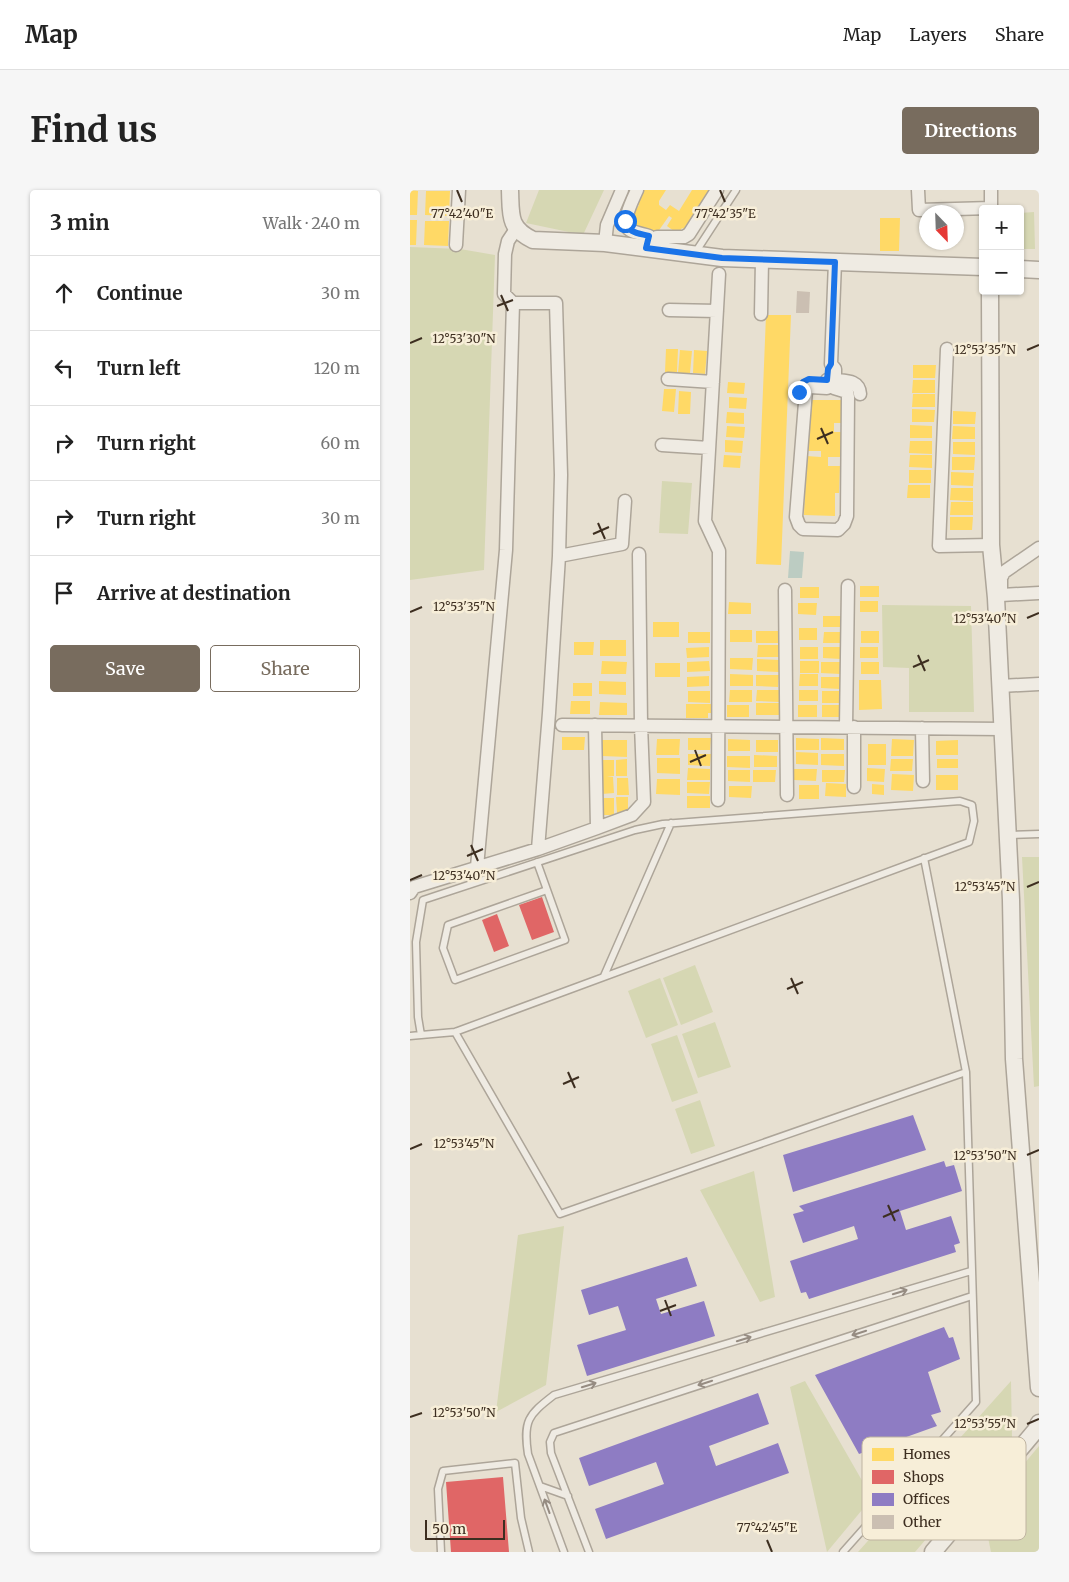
<!DOCTYPE html>
<html lang="en">
<head>
<meta charset="utf-8">
<style>
	:root { --surface:#fff; --page:#f6f6f6; --text:#222; --muted:#767676; --line:#e0e0e0; --accent:#786c5e }
	body { margin:0; font-family:Merriweather,serif; background:var(--page); color:var(--text) }
	.controls { position:absolute; right:15px; top:15px; display:grid; overflow:hidden; border-radius:5px; box-shadow:0 1px 4px #0004 }
	.controls button { width:45px; height:45px; display:grid; place-items:center; padding:0; border:0; border-bottom:1px solid var(--line); background:var(--surface); color:var(--text); font:25px sans-serif }
	.compass { position:absolute; left:509px; top:15px; width:45px; height:45px; border-radius:50%; background:var(--surface); box-shadow:0 1px 4px #0004; rotate:157deg }
	.scale { position:absolute; left:15px; bottom:12px; width:80px; box-sizing:border-box; padding-left:5px; border:2px solid #3d2e20; border-top:0; font-size:14px; line-height:18px; white-space:nowrap; color:#3d2e20; -webkit-text-stroke:4px #f7eed8; paint-order:stroke }
	.stop { position:absolute; width:15px; height:15px; margin:-11px; border:4px solid #1a73e8; border-radius:50%; background:#fff }
	.stop.end { background:#1a73e8; border-color:#fff; box-shadow:0 1px 5px #0008 }
	.list { margin:0; padding:0; list-style:none }
	h2 { display:flex; justify-content:space-between; align-items:center; height:65px; margin:0; padding:0 20px; font-size:21px }
	h2 small { font-size:16px; font-weight:400; color:var(--muted) }
	.list li { display:grid; grid-template-columns:32px 1fr auto; gap:15px; align-items:center; box-sizing:border-box; height:75px; padding:0 20px; border-top:1px solid var(--line) }
	.list b { display:block; font-size:19px; white-space:nowrap }
	.list em { font-size:16px; font-style:normal; color:var(--muted) }
	.actions { display:flex; gap:10px; padding:15px 20px }
	.actions a { flex:1; padding:11px 0; border:1px solid var(--accent); border-radius:5px; text-align:center; font-size:18px; color:var(--accent) }
	.actions .main { background:var(--accent); color:#fff }
	.icon { flex:none; width:28px; height:28px; fill:none; stroke:currentColor; stroke-width:2; stroke-linecap:round; stroke-linejoin:round }
	.map { position:relative; flex:none; width:629px; height:1362px; overflow:hidden; border-radius:5px }
	header { display:flex; align-items:center; gap:30px; box-sizing:border-box; height:70px; padding:0 25px; background:var(--surface); border-bottom:1px solid var(--line) }
	header strong { font-size:24px }
	nav { display:flex; gap:28px; margin-inline-start:auto; font-size:18px }
	.intro { display:flex; align-items:center; justify-content:space-between; box-sizing:border-box; height:120px; padding:0 30px }
	h1 { margin:0; font-size:35px }
	.button { padding:12px 22px; border-radius:5px; background:var(--accent); color:#fff; font-size:18px; font-weight:700 }
	main { display:flex; gap:30px; padding:0 30px }
	aside { flex:1; background:var(--surface); border-radius:5px; box-shadow:0 1px 4px #0004 }
	.map>svg:first-child { display:block }
	.green { fill:#d6d7b3 }
	.water { fill:#bcccc2 }
	.homes { fill:#ffd966 }
	.shops { fill:#e06666 }
	.offices { fill:#8e7cc3 }
	.building { fill:#cbbfb2 }
	.lines { fill:none; stroke-linecap:round; stroke-linejoin:round }
	.service-casing { stroke:#ada599; stroke-width:9 }
	.minor-casing { stroke:#ada599; stroke-width:15 }
	.tertiary-casing { stroke:#ada599; stroke-width:19 }
	.service { stroke:#efebe3; stroke-width:6 }
	.minor { stroke:#efebe3; stroke-width:12 }
	.tertiary { stroke:#efebe3; stroke-width:16 }
	.oneway { stroke:#968c82 }
	.route { stroke:#1a73e8; stroke-width:6 }
	.ticks { fill:none; stroke:#3d2e20; stroke-width:2 }
	.key { fill:#f7eed8; stroke:#bfb4a1; stroke-width:1 }
	.key-label { font-size:14px; fill:#3d2e20 }
	.ticks-label { font-size:12px; text-anchor:middle; fill:#3d2e20; stroke:#f7eed8; stroke-width:5; stroke-linejoin:round; paint-order:stroke }
</style>
</head>
<body>
<header>
<strong>Map</strong>
<nav><a>Map</a><a>Layers</a><a>Share</a></nav>
</header>
<div class="intro"><h1>Find us</h1><a class="button">Directions</a></div>
<main>
<aside>
<h2>3 min<small>Walk · 240 m</small></h2>
<ul class="list">
<li><svg class="icon" aria-label="ahead" viewBox="0 0 24 24"><path d="M12 20V5M6 11l6-6 6 6"/></svg><div><b>Continue</b></div><em>30 m</em></li>
<li><svg class="icon" aria-label="left" viewBox="0 0 24 24"><path d="M17 20v-9H6M10 6l-5 5 5 5"/></svg><div><b>Turn left</b></div><em>120 m</em></li>
<li><svg class="icon" aria-label="right" viewBox="0 0 24 24"><path d="M7 20v-9h11M14 6l5 5-5 5"/></svg><div><b>Turn right</b></div><em>60 m</em></li>
<li><svg class="icon" aria-label="right" viewBox="0 0 24 24"><path d="M7 20v-9h11M14 6l5 5-5 5"/></svg><div><b>Turn right</b></div><em>30 m</em></li>
<li><svg class="icon" aria-label="arrive" viewBox="0 0 24 24"><path d="M6 21V4h12l-3 4 3 4H6"/></svg><div><b>Arrive at destination</b></div></li>
</ul>
<div class="actions"><a class="main">Save</a><a>Share</a></div>
</aside>
<div class="map">
<svg width="629" height="1362" viewBox="0 0 629 1362">
	<rect width="100%" height="100%" fill="#e7e0d1"/>
	<path class="green" d="M129,0H194L173,45L116,33Z
		M624,22L625,59H610V23Z
		M0,57L50,59L85,65L74,380L0,390Z
		M252,291L282,293L278,344L249,343Z
		M472,415L561,416L564,522H499V478L473,477Z
		M612,667H629V896L624,897Z
		M285,775L303,822L271,835L253,788Z
		M250,788L268,835L236,848L218,801Z
		M305,832L321,877L288,888L272,844Z
		M267,845L288,903L262,912L241,854Z
		M290,910L305,956L281,964L265,919Z
		M344,981L365,1107L350,1112L290,1000Z
		M154,1036L136,1195L86,1222L108,1045Z
		M395,1191L462,1308L417,1362L380,1197Z
		M601,1191L602,1249L505,1362H448Z
		M629,1256V1362H581L573,1323Z"/>
	<path class="water" d="M380,361L394,362L392,388H378Z"/>
	<path class="homes" d="M0,0L8,1L7,25H0Z
		M232,0H256L249,11V15L256,20L260,15L269,21L282,0H304L278,36L276,35L274,39L272,38L268,44L257,36L262,28L259,26L247,43L229,41L219,33L221,26L229,15L225,13Z
		M16,1H40L39,26L15,25Z
		M470,28H490L489,61H470Z
		M0,30H7L6,55H0Z
		M15,31H39L38,56L14,55Z
		M356,125H381L371,375L346,374Z
		M256,159H268L267,182H255Z
		M270,160L282,161L280,183H268Z
		M284,160L297,161L295,184L283,183Z
		M503,175H526L525,188H503Z
		M503,190H525V203H502Z
		M318,192L335,193L334,204L317,203Z
		M254,199H266L264,222L252,221Z
		M269,201L281,202L280,224H268Z
		M503,204H525V217H502Z
		M319,207L337,208L336,219L319,218Z
		M400,210H432L431,233H424V242H431V267H418V276H430L429,303H425V326L394,325L396,266L411,267V261H395Z
		M502,219L525,220L524,232H502Z
		M543,221L566,222L565,234H543Z
		M317,222L334,223V234L316,233Z
		M500,235L522,236V248H500Z
		M317,236L335,237L334,248L316,247Z
		M543,236L565,237V249H542Z
		M315,250L333,251L332,263L315,262Z
		M500,251H522V264L499,263Z
		M543,252H565V265L543,264Z
		M314,265L331,266L330,278L313,277Z
		M500,265H522V278L499,277Z
		M542,267H565L564,280H542Z
		M499,280H521V293H499Z
		M541,282L564,283L563,296L541,295Z
		M498,295H520V308H497Z
		M541,298H563V311L540,310Z
		M541,312H563V325H540Z
		M540,327H563L562,340H540Z
		M450,396H469V407H450Z
		M390,397H409V408H390Z
		M450,411H468V422H450Z
		M319,412L341,413V424H318Z
		M388,413H407L406,425L388,424Z
		M413,426H432V437H413Z
		M243,432H269V447H243Z
		M389,438H407V450H389Z
		M320,440H342V452H320Z
		M346,441H369L368,453H346Z
		M451,441H469V453H451Z
		M278,442H300V453H278Z
		M414,442H432V453H413Z
		M190,450H216V466H190Z
		M164,452H184L183,465H164Z
		M348,455H370V467H347Z
		M299,457V467L277,468L276,458Z
		M390,457H408V469H390Z
		M413,457H431V469L413,468Z
		M450,457H468V468H450Z
		M320,468H343L342,480L320,479Z
		M347,469L370,470L369,482L347,481Z
		M192,471L217,472L216,484H191Z
		M299,471L300,481L277,482V472Z
		M390,471H409V483H390Z
		M411,472H430V484L411,483Z
		M451,472H469V484H451Z
		M245,473H270V487H245Z
		M320,484L343,485V496H320Z
		M390,484H408V496H389Z
		M346,485H369L368,497L346,496Z
		M299,486V496L277,497V487Z
		M411,487H430V499L411,498Z
		M449,490H471L472,519L449,520Z
		M189,491L216,492V505L189,504Z
		M163,493H182V506H163Z
		M320,500H342V512H319Z
		M347,500H369V512L346,511Z
		M389,500H408V511H389Z
		M278,501H300V513L278,512Z
		M412,501H431V513H412Z
		M161,511H180V524H160Z
		M190,512L217,513V525H189Z
		M346,513H369V525H346Z
		M276,514H303V523H298V528H276Z
		M317,515H339V527H317Z
		M388,515H407V527H388Z
		M412,515H430V527H412Z
		M152,547H175L174,560H152Z
		M278,548H301L300,560H278Z
		M386,548L409,549V560H386Z
		M411,548L434,549V560H411Z
		M247,549H270L269,565H246Z
		M318,549L340,550V561H318Z
		M482,549L504,550L503,566H481Z
		M192,550H217V567L192,566Z
		M346,550H368V562H346Z
		M548,550V565H526V551Z
		M458,554H476V575H458Z
		M386,562L408,563V575L386,574Z
		M278,564H301L300,576L278,575Z
		M411,564H434V576L411,575Z
		M344,565L367,566V577H344Z
		M317,566H340V578L317,577Z
		M247,568H270V584L247,583Z
		M217,569V586H206V570Z
		M481,569H503L502,581H480Z
		M527,569H548V578H527Z
		M192,570H204V586H197L203,587L204,603L192,604Z
		M278,578L300,579V590H277Z
		M457,578L475,579L474,592L457,591Z
		M384,579H407L406,591L384,590Z
		M318,580H340V592L318,591Z
		M343,580H366L365,592H343Z
		M412,580H435L434,592H412Z
		M482,584L504,585L503,601L481,600Z
		M526,585H548V600H526Z
		M207,588H218L219,605H207Z
		M247,589H270V605L246,604Z
		M277,592H300L299,604L277,603Z
		M416,593L436,594V607L415,606Z
		M462,594L474,595V605L462,604Z
		M389,595H409V609H389Z
		M319,596H342L341,608L319,607Z
		M277,606H300V618H277Z
		M206,607H218V623H207Z
		M192,608H204V625H192Z"/>
	<path class="shops" d="M132,707L144,742L122,750L109,715Z
		M87,724L99,756L84,762L72,730Z
		M93,1287L99,1362H41L36,1292Z"/>
	<path class="offices" d="M503,925L516,960L383,1002L373,965Z
		M534,971L536,977L544,975L552,1001L490,1021L496,1040L541,1026L550,1053L544,1055L546,1062L399,1109L396,1102L391,1103L380,1071L448,1049L444,1036L393,1053L383,1024L394,1021L389,1016Z
		M277,1067L287,1096L246,1109L251,1124L294,1111L305,1146L177,1186L167,1155L216,1140L208,1116L179,1125L171,1100Z
		M534,1137L539,1148L543,1147L550,1169L518,1182L531,1222L521,1225L527,1236L449,1264L405,1185Z
		M348,1203L359,1234L299,1256L306,1276L368,1253L379,1283L196,1349L185,1319L254,1294L246,1272L179,1296L169,1268Z"/>
	<path class="building" d="M387,101L400,102L399,123H386Z"/>
	<g class="lines">
		<defs>
			<path id="service" d="M285,63L326,0
				M550,611L562,615L564,631L559,652L45,842L11,845L8,827L6,752L13,710L225,640L253,634Z
				M598,645L629,644
				M127,672L155,750L45,790L33,758L38,735L137,700
				M194,786L261,633
				M45,842L150,1024L556,882
				M0,846L11,845
				M130,1296L158,1306
				M31,1362L28,1299L33,1281L105,1273L111,1328L119,1362
				M154,1362L118,1264C113,1231 118,1225 144,1205L561,1081
				M179,1362L141,1263L140,1252L144,1243L562,1106
				M433,1362L566,1212L556,882L514,668"/>
			<path id="minor" d="M227,0C223,9 210,34 220,40C225,43 233,44 239,46L236,58
				M508,0L509,20L581,18
				M581,19V0
				M106,39L98,51L95,64L94,104L103,113H146L151,285L149,366L139,523L128,659
				M195,53L197,35L212,0
				M46,55L49,0
				M245,59L247,47H274L279,44L307,0
				M425,72L421,174L425,179V190C436,191 449,190 450,204
				M259,120L307,121
				M351,124L352,70
				M537,159L529,356L581,355
				M258,189L303,192
				M417,190V198L400,197L396,200L386,327L389,335L393,339L428,340L434,334L437,326L438,207L437,202L424,198L425,190
				M252,255L299,258
				M149,366L212,354L215,311
				M375,400L377,605
				M591,401V388L594,382L629,358
				M591,405L629,403
				M590,496L629,494
				M152,535L592,539
				M185,535L187,638
				M436,537L438,396
				M444,537V597
				M512,538L513,591
				M308,610L309,361L295,331L309,84
				M67,677L96,360L103,113
				M0,703L4,697L128,659L187,638L222,625L234,612L231,535L229,364"/>
			<path id="tertiary" d="M100,0C101,25 98,38 123,50L195,53L312,68L573,77
				M610,79L629,80
				M580,101L581,355L586,408L601,710L604,869L629,1198
				M523,1362L626,1240L629,1233"/>
		</defs>
		<use href="#service" class="service-casing"/>
		<use href="#minor" class="minor-casing"/>
		<use href="#tertiary" class="tertiary-casing"/>
		<use href="#service" class="service"/>
		<use href="#minor" class="minor"/>
		<use href="#tertiary" class="tertiary"/>
	</g>
	<defs><path id="oneway-shaft" d="M-6 0H5M1.5-3L5.5 0L1.5 3" fill="none" stroke-width="1.6" stroke-linecap="round" stroke-linejoin="round" transform="scale(1.25)"/></defs>
	<g class="oneway">
		<use href="#oneway-shaft" transform="translate(490 1102) rotate(-17)"/>
		<use href="#oneway-shaft" transform="translate(449 1143) rotate(162)"/>
		<use href="#oneway-shaft" transform="translate(334 1149) rotate(-17)"/>
		<use href="#oneway-shaft" transform="translate(295 1193) rotate(162)"/>
		<use href="#oneway-shaft" transform="translate(179 1195) rotate(-17)"/>
		<use href="#oneway-shaft" transform="translate(137 1316) rotate(-110)"/>
	</g>
	<g class="lines">
		<path class="route" d="M215,31C218,43 228,43 239,46L236,58L312,68L425,72L421,174L418,179L417,190L399,189L393,192L390,195L389,202"/>
	</g>
	<path class="ticks" d="M47,0L52,12M310,0L315,12M91,105L98,121M87,116L103,110M0,153L12,148M617,160L629,155M411,238L418,254M407,249L423,242M188,333L195,349M183,344L199,337M0,422L12,417M617,428L629,423M508,465L515,481M503,477L519,470M285,560L291,576M280,572L296,565M61,655L68,671M57,666L73,659M0,690L12,685M617,697L629,692M381,788L388,804M377,799L393,792M158,882L165,898M153,894L169,887M0,959L12,954M617,965L629,960M478,1015L485,1031M473,1027L489,1020M255,1110L261,1126M250,1121L266,1115M0,1227L12,1223M617,1234L629,1229M357,1350L362,1362"/>
	<rect x="452" y="1247" width="164" height="103" rx="8" class="key"/>
	<rect x="462" y="1258" width="22" height="13" fill="#ffd966"/>
	<rect x="462" y="1280" width="22" height="14" fill="#e06666"/>
	<rect x="462" y="1303" width="22" height="13" fill="#8e7cc3"/>
	<rect x="462" y="1325" width="22" height="14" fill="#cbbfb2"/>
	<g class="key-label">
		<text x="493" y="1269">Homes</text>
		<text x="493" y="1292">Shops</text>
		<text x="493" y="1314">Offices</text>
		<text x="493" y="1337">Other</text>
	</g>
	<g class="ticks-label">
		<text x="52" y="28">77°42'40"E</text>
		<text x="315" y="28">77°42'35"E</text>
		<text x="54" y="153">12°53'30"N</text>
		<text x="575" y="164">12°53'35"N</text>
		<text x="54" y="421">12°53'35"N</text>
		<text x="575" y="433">12°53'40"N</text>
		<text x="54" y="690">12°53'40"N</text>
		<text x="575" y="701">12°53'45"N</text>
		<text x="54" y="958">12°53'45"N</text>
		<text x="575" y="970">12°53'50"N</text>
		<text x="54" y="1227">12°53'50"N</text>
		<text x="575" y="1238">12°53'55"N</text>
		<text x="357" y="1342">77°42'45"E</text>
	</g>
</svg>
<div class="controls">
<button>+</button>
<button>−</button>
</div>
<svg class="compass" viewBox="-18 -18 36 36"><path d="M0-13l5 13h-10z" fill="#e53935"/><path d="M0 13l5-13h-10z" fill="#767676"/></svg>
<div class="scale">50 m</div>
<div class="stop" style="left:215px;top:31px"></div>
<div class="stop end" style="left:389px;top:202px"></div>
</div>
</main>
</body>
</html>
